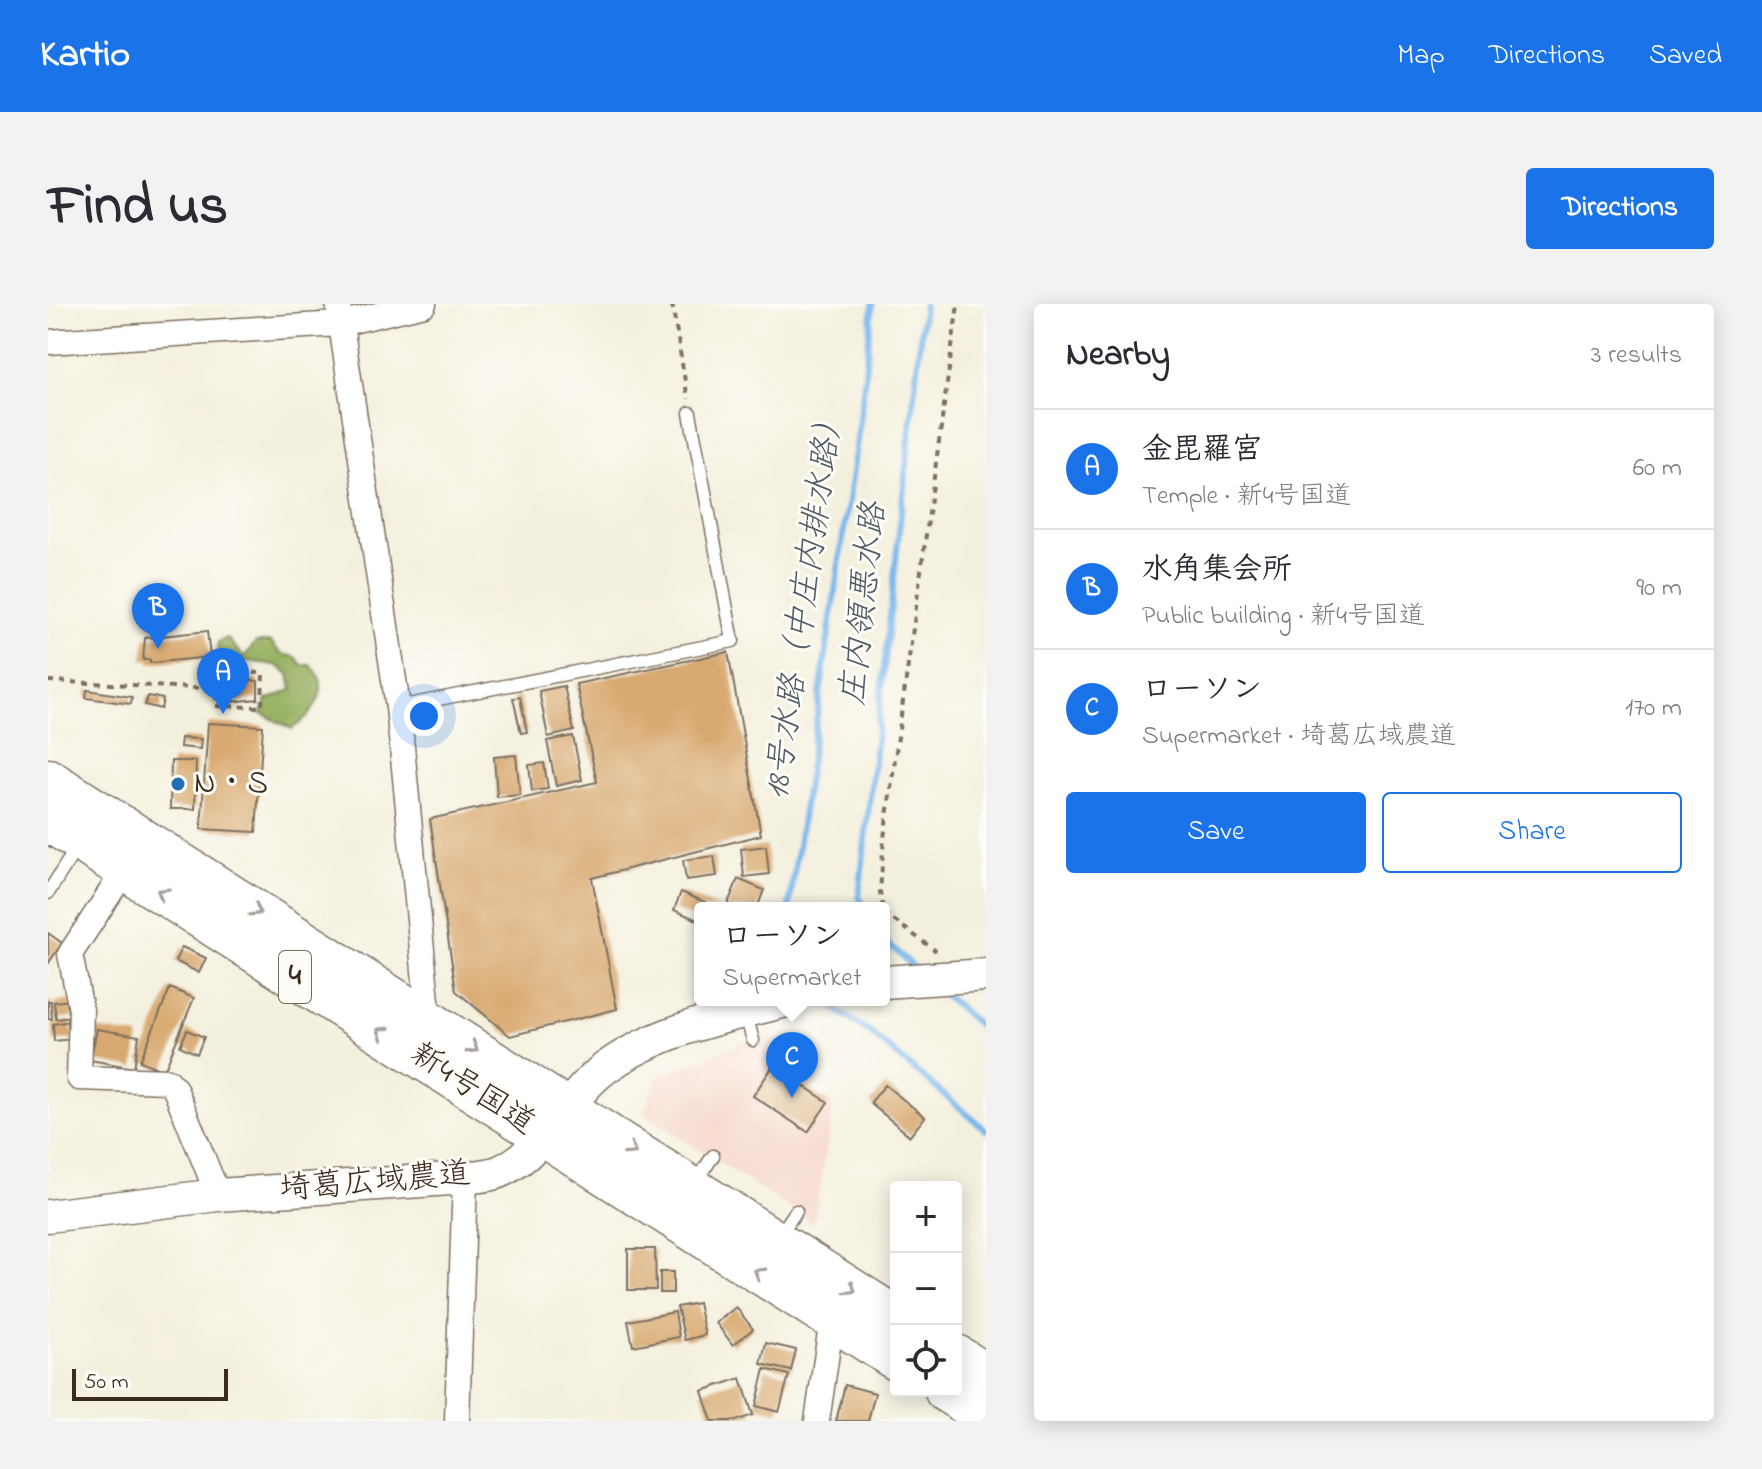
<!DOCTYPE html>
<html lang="en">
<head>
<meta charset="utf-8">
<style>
	:root { --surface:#fff; --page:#f2f2f3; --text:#2b2b33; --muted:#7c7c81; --line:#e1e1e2; --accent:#1a73e8 }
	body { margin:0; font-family:"Indie Flower","Klee One",sans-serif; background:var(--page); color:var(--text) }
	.controls { position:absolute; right:24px; bottom:24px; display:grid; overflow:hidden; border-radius:8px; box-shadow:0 4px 20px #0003 }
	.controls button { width:72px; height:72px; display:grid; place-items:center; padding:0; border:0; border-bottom:2px solid var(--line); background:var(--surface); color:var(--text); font:40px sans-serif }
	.scale { position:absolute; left:24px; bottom:20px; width:156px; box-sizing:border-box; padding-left:8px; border:4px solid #3b2a1e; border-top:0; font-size:22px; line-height:28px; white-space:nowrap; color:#3b2a1e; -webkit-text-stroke:6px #fdfcf7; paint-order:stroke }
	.you { position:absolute; left:376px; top:412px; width:28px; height:28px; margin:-20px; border:6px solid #fff; border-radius:50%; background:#1a73e8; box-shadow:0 0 0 12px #1a73e833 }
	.badge { display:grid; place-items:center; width:52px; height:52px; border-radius:50%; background:var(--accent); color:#fff; font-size:26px; font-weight:700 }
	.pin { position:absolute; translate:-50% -66px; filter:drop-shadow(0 2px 4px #0008) }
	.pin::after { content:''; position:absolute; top:42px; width:28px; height:24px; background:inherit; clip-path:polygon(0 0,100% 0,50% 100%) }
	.popup { position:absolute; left:646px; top:598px; width:196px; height:104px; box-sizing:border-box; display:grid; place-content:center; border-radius:8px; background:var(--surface); filter:drop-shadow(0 2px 6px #0005); font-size:26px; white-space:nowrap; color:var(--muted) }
	.popup b { font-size:30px; color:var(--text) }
	.popup::after { content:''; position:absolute; left:50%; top:100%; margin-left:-16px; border:16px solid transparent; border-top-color:var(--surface) }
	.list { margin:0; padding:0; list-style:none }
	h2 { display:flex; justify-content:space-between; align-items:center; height:104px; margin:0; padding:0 32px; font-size:34px }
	h2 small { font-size:26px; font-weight:400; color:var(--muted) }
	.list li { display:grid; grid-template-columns:52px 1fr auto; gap:24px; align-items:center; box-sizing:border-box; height:120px; padding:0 32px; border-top:2px solid var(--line) }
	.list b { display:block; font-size:30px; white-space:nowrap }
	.list p { margin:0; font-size:26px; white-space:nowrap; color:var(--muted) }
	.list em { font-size:26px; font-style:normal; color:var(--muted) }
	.actions { display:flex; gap:16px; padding:24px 32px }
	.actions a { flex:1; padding:18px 0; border:2px solid var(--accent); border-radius:8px; text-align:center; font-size:28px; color:var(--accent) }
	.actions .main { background:var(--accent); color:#fff }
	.icon { flex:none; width:44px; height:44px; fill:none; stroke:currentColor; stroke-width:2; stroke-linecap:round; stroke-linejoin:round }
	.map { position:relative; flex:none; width:938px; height:1117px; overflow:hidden; border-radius:8px }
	header { display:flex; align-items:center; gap:48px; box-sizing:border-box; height:112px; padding:0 40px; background:var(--accent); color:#fff }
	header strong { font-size:38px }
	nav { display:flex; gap:44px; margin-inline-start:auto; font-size:28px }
	.intro { display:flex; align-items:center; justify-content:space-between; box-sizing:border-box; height:192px; padding:0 48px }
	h1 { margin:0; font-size:56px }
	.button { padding:20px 36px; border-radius:8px; background:var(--accent); color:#fff; font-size:28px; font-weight:700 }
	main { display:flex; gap:48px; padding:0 48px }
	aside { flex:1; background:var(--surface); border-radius:8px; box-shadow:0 4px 20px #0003 }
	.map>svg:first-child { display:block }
	.built { fill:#f6d2c4 }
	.forest { fill:#97b162; stroke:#696e40; stroke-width:2 }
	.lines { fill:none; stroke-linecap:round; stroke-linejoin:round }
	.stream { stroke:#79b7ec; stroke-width:6 }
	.building { fill:#d8a96f }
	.lane-casing { stroke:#7c6f61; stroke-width:15 }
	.street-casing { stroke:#7c6f61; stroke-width:27 }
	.secondary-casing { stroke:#7c6f61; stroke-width:35 }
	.highway-casing { stroke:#7c6f61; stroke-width:45 }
	.path { stroke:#7c6f61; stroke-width:4; stroke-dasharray:6 6; stroke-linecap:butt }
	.lane { stroke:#fff; stroke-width:12 }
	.street { stroke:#fff; stroke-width:24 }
	.secondary { stroke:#fff; stroke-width:32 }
	.highway { stroke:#fff; stroke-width:42 }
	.oneway { stroke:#a79f9a }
	.poi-dot { fill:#1f6fb2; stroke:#fdfcf7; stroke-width:3 }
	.labels { text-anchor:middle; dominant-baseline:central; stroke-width:6; stroke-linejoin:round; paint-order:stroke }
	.shield { fill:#fdfcf7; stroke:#75695f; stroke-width:2 }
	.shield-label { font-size:30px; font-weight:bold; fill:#3b2a1e }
	.poi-label { font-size:32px; fill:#3b2a1e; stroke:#fdfcf7; text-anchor:start }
	.street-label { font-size:32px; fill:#3b2a1e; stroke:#fdfcf7 }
	.water-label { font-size:34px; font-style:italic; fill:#515b66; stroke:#fdfcf7 }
</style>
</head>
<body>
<header>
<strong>Kartio</strong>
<nav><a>Map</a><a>Directions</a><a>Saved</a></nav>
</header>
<div class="intro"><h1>Find us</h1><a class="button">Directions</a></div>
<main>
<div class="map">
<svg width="938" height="1117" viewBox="0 0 938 1117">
	<rect width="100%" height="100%" fill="#fdfcf7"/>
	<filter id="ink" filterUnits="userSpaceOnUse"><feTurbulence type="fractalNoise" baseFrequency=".0125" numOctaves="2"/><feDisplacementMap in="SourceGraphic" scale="16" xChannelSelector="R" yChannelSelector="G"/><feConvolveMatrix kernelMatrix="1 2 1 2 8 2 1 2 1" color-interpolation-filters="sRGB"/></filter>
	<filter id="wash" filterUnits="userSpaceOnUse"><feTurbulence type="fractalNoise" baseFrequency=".006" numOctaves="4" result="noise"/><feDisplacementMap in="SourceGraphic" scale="32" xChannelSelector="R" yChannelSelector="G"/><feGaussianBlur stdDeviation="1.8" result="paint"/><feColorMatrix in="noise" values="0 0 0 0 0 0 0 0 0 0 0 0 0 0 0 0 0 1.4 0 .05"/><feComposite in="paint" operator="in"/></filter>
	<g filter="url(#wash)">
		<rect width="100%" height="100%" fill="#f4f0de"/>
		<path class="built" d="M723,727L734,757L731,762L785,802L766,920L596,810L608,773Z"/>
		<path class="forest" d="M179,334L196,353L208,338H223L233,350L248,353L254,361H262C287,382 265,411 244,425L213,409L219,396L244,386L241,370L228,361L169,353L170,338Z"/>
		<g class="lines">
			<path class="stream" d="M741,604L811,122L825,0
				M817,604L811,593L876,0
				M836,636L867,664
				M890,685L938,728
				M774,696L820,727L938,826"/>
		</g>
		<g id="blocks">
			<path class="building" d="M159,327L162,353L102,359V356H95L97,334Z
				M680,348L713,531L544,574L569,705L462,732L408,687L382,515L549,478L528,380Z
				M173,371L210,377V395L173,399Z
				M516,382L526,427L500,433L491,387Z
				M39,386L84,393L83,400L38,394Z
				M100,392L115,395L113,405L97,401Z
				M472,393L479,428L473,429L465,394Z
				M160,419L215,422L208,528L153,525Z
				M525,432L534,476L508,482L499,437Z
				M133,434L153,435L152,445L132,443Z
				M468,451L472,491L449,493L446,453Z
				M123,457H148L147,505H122Z
				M496,459L500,485L484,487L481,461Z
				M718,542L721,570L696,573L693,545Z
				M666,552L669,572L638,576L635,556Z
				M690,575L716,586L709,604H678Z
				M633,588L671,604H652V617L626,606Z
				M0,629L14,639L0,660Z
				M134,643L158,654L151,669L127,657Z
				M122,684L146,694L116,767L92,757Z
				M23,696L24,713L8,715L6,698Z
				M0,697H3L4,715H0Z
				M23,717L25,735L6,737L5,720Z
				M49,725L91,732L86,764L42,756Z
				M139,726L156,733L149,750L132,742Z
				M725,762L780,798L760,828L705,792Z
				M837,781L877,813L862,832L822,799Z
				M580,945H607L608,986H580Z
				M612,968H625V989H612Z
				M650,999L657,1031L637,1036L629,1003Z
				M688,1003L705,1025L685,1041L668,1019Z
				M627,1008L631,1033L585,1042L580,1017Z
				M718,1039L748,1046L743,1067L713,1060Z
				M717,1065L741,1071L731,1108L708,1102Z
				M693,1074L705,1111L688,1117H664L654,1087Z
				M797,1081L827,1089L820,1117H788Z"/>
		</g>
	</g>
	<g filter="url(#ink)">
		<use href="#blocks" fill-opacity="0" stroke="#7c6f61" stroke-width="2"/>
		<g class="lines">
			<defs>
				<path id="lane" d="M350,403L685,337L642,109
					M0,589L29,543
					M697,708L705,736
					M647,879L665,852
					M730,934L748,907"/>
				<path id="street" d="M290,0L350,403L381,717
					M0,38L291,20L376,0
					M77,566L22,650L33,706L31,774L120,777L127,785L170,891
					M409,1117L417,874
					M769,1117L784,1015"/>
				<path id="secondary" d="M836,678L938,671
					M0,912L170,891L417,874C428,872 443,872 453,867C499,846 521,787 563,760C614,725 683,711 742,696"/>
				<path id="highway" d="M0,476L848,1014
					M0,516L848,1055
					M908,1052L938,1071
					M898,1087L938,1112"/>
			</defs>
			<use href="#lane" class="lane-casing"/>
			<use href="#street" class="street-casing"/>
			<use href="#secondary" class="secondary-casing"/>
			<use href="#highway" class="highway-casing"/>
			<path class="path" d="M624,0L640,95
				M169,368L215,369L214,403L168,402Z
				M0,377L168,385
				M835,604L832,588L836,534L910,0
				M836,609L888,647"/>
			<use href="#lane" class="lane"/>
			<use href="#street" class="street"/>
			<use href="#secondary" class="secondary"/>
			<use href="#highway" class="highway"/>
		</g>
		<defs><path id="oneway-chevron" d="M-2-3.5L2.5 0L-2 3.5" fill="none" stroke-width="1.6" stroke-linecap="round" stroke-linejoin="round" transform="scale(2)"/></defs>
		<g class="oneway">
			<use href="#oneway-chevron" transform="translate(114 589) rotate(-148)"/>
			<use href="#oneway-chevron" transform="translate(208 607) rotate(32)"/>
			<use href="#oneway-chevron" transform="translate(334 728) rotate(-148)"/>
			<use href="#oneway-chevron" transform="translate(425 744) rotate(32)"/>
			<use href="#oneway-chevron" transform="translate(583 846) rotate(33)"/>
			<use href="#oneway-chevron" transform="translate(711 969) rotate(-148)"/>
			<use href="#oneway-chevron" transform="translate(803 985) rotate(33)"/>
		</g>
	</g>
	<circle class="poi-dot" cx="130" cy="480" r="8"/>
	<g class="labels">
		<rect class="shield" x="231" y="647" width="32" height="52" rx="6"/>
		<g class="shield-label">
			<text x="247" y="673">4</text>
		</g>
		<g class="poi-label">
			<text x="146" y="480">N・S</text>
		</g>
		<g class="street-label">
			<text transform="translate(424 786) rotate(33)">新4号国道</text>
			<text transform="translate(327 879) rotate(-5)">埼葛広域農道</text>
		</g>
		<g class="water-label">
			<text transform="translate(758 298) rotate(-82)">18号水路（中庄内排水路）</text>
			<text transform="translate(817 300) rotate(-84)">庄内領悪水路</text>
		</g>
	</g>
</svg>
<div class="controls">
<button>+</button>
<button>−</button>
<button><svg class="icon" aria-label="locate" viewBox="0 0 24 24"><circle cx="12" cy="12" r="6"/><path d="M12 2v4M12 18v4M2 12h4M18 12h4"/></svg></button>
</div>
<div class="scale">50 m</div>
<div class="you"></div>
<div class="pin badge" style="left:175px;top:410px">A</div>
<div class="pin badge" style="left:110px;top:345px">B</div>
<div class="pin badge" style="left:744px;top:794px">C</div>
<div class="popup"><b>ローソン</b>Supermarket</div>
</div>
<aside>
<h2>Nearby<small>3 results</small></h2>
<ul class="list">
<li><span class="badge">A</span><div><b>金毘羅宮</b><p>Temple · 新4号国道</p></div><em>60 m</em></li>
<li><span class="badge">B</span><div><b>水角集会所</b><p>Public building · 新4号国道</p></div><em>90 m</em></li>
<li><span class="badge">C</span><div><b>ローソン</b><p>Supermarket · 埼葛広域農道</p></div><em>170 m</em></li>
</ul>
<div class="actions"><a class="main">Save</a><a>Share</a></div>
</aside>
</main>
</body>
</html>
